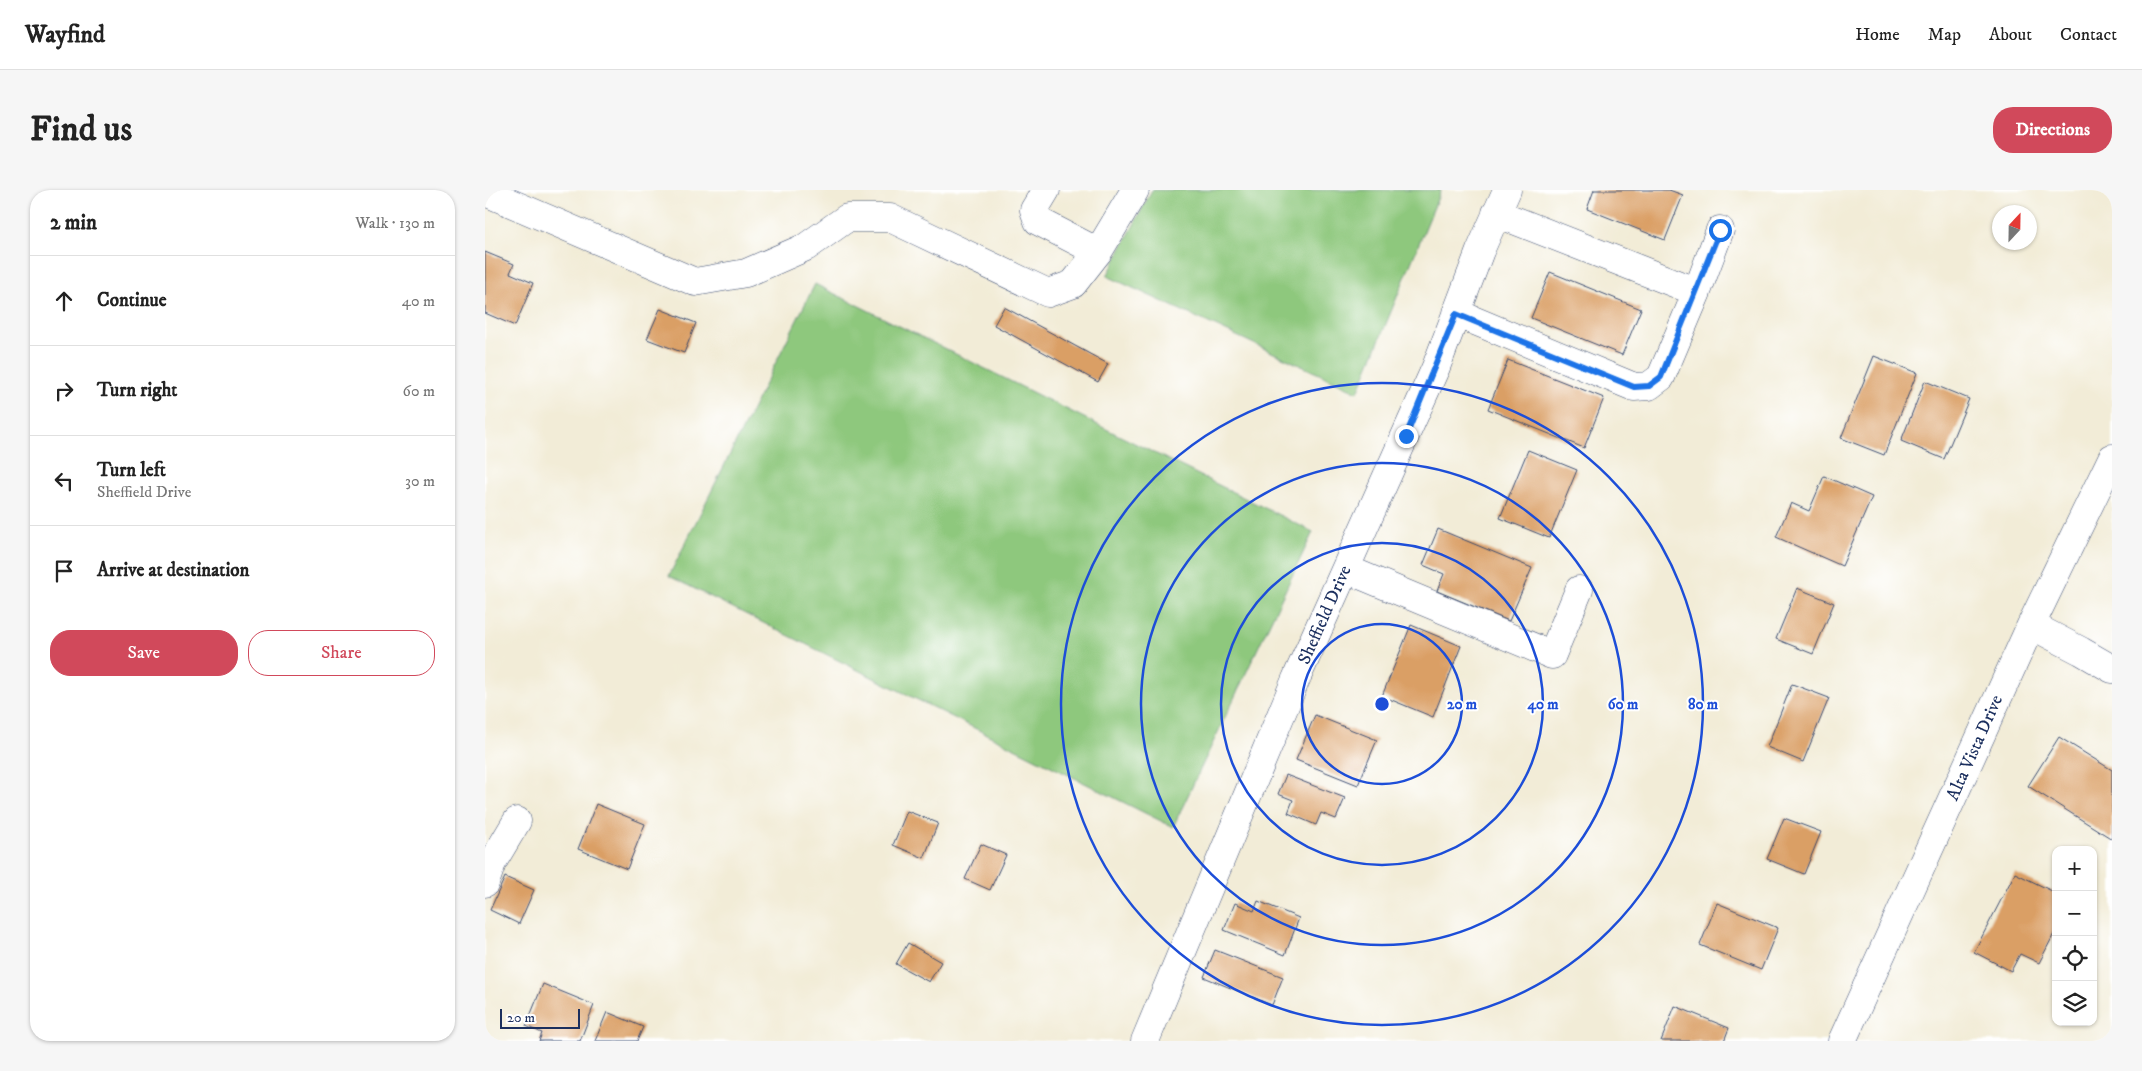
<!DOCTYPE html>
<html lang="en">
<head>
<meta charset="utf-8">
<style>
	:root { --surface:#fff; --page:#f6f6f6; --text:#222; --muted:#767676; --line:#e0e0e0; --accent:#d1495b }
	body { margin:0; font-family:"IM FELL DW Pica",serif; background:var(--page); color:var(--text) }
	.controls { position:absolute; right:15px; bottom:15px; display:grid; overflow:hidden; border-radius:10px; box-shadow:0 1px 4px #0004 }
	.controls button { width:45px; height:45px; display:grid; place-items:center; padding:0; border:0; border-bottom:1px solid var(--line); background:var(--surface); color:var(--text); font:25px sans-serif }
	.compass { position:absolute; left:1507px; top:15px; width:45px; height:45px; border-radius:50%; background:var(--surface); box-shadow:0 1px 4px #0004; rotate:22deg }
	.scale { position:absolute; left:15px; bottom:12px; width:80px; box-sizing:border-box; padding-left:5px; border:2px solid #1b2f5e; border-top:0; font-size:14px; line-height:18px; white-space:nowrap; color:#1b2f5e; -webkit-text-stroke:4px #fff; paint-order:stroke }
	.stop { position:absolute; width:15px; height:15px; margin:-11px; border:4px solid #1a73e8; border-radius:50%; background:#fff }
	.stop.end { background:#1a73e8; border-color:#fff; box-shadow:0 1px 5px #0008 }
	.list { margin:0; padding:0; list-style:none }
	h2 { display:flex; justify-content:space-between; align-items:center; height:65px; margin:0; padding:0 20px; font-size:21px }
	h2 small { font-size:16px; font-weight:400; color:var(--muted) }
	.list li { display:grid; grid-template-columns:32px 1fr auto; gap:15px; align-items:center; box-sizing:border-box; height:90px; padding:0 20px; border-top:1px solid var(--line) }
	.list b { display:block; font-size:19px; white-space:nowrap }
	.list p { margin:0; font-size:16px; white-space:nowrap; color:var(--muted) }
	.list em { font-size:16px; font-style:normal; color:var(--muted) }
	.actions { display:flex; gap:10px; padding:15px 20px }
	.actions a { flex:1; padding:11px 0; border:1px solid var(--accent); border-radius:20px; text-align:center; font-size:18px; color:var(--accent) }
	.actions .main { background:var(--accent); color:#fff }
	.icon { flex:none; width:28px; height:28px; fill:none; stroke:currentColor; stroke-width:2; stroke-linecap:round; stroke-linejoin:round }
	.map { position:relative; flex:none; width:1627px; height:851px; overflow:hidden; border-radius:20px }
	header { display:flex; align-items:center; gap:30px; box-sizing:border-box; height:70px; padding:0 25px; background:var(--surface); border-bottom:1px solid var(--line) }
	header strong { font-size:24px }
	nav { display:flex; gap:28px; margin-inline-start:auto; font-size:18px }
	.intro { display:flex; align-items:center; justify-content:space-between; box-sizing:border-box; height:120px; padding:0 30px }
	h1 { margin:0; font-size:35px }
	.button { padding:12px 22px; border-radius:20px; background:var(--accent); color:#fff; font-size:18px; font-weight:700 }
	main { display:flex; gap:30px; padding:0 30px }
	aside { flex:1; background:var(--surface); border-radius:20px; box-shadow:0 1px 4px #0004 }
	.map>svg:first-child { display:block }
	.green { fill:#8ec87d; stroke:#547c6e }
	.building { fill:#da9f65 }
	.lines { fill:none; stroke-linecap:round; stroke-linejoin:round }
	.minor-casing { stroke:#3b4b70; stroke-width:29 }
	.minor { stroke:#fff; stroke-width:28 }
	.route { stroke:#1a73e8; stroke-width:6 }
	.ring { fill:none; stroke:#1d4ed8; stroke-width:2.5 }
	.labels { text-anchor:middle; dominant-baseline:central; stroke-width:4; stroke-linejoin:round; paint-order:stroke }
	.street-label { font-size:18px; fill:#1b2f5e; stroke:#fff }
	.centre { fill:#1d4ed8; stroke:#fff; stroke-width:2.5 }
	.ring-label { font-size:15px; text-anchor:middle; font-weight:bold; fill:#1d4ed8; stroke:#fff; stroke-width:4; stroke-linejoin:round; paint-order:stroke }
</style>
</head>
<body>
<header>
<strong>Wayfind</strong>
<nav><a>Home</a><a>Map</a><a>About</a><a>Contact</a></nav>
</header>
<div class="intro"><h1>Find us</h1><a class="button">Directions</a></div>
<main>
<aside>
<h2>2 min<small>Walk · 130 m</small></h2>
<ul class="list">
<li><svg class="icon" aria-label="ahead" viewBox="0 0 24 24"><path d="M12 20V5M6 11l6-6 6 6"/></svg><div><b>Continue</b></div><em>40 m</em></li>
<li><svg class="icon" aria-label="right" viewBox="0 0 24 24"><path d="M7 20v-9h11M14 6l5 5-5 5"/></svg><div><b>Turn right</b></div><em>60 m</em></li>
<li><svg class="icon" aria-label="left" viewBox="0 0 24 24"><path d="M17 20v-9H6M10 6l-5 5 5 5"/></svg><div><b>Turn left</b><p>Sheffield Drive</p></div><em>30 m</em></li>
<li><svg class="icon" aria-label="arrive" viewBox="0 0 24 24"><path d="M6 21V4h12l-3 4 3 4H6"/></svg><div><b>Arrive at destination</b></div></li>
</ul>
<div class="actions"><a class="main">Save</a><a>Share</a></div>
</aside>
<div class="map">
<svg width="1627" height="851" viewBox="0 0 1627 851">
	<rect width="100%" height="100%" fill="#fff"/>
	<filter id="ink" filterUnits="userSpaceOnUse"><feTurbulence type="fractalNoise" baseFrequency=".02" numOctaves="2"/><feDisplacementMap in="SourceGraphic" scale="10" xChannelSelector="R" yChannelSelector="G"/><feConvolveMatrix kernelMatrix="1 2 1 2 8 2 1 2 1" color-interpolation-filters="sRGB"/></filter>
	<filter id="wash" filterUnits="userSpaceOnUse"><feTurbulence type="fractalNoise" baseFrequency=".0096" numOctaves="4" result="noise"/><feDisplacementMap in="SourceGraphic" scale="20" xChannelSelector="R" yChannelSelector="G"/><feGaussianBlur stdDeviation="1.12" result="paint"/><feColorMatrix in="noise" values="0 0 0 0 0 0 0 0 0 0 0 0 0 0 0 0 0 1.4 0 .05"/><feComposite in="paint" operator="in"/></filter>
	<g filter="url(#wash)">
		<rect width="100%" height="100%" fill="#f2ecd7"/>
		<path class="green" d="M667,0H956L873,202L622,86Z
			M330,94L828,342L688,637L184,386Z"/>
		<g id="blocks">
			<path class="building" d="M1109,0H1184L1198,5L1180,50L1102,19Z
				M0,62L29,74L25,83L48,93L30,136L0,123Z
				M1065,82L1156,119L1137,165L1046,128Z
				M519,117L623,174L613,192L509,135Z
				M175,119L211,133L199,163L162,149Z
				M1389,166L1432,183L1399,265L1356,248Z
				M1023,170L1119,208L1099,258L1003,219Z
				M1440,191L1484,209L1459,269L1416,251Z
				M1043,260L1092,280L1064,348L1015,328Z
				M1339,286L1387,307L1357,376L1291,347L1306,313L1324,321Z
				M953,339L1047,378L1024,431L952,401L959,384L938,375Z
				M1312,398L1349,413L1328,464L1291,449Z
				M926,435L976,456L948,527L897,506Z
				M1307,494L1344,508L1318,572L1282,557Z
				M830,525L892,550L873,595L811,570Z
				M1574,547L1627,580V649L1543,596Z
				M801,585L860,608L851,629L836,623L831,635L803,623L808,610L793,604Z
				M111,614L160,634L142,679L93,659Z
				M422,621L453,633L439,668L408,655Z
				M1299,628L1336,642L1319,684L1282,669Z
				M496,654L521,665L505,700L480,689Z
				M1530,683L1571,703V740L1554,773L1535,764L1526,781L1489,762Z
				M20,687L49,700L34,734L5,720Z
				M773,711L814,728L800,765L739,740L750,713L769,721Z
				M1232,713L1293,738L1276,780L1215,755Z
				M423,753L456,772L444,792L411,774Z
				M730,760L798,787L787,815L719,787Z
				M58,794L109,815L95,851H54L57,843L41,836Z
				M1190,816L1244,838L1239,851H1176Z
				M122,822L158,837L152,851H110Z"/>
		</g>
	</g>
	<g filter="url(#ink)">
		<use href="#blocks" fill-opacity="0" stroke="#3b4b70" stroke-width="1"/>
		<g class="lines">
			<defs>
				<path id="minor" d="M561,0L549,20L553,31L613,62L650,0
					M0,2L210,92L261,83L321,57L362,28H405L563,103L588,94L613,62
					M1011,23L1212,102L1235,40
					M971,123L1149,197L1164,196L1176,187L1212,102
					M861,379L1067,465L1094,400
					M1546,435L1596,461L1627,479
					M0,693L7,673L32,631
					M660,851L811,489L951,177L995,61L1022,0
					M1357,851L1546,435L1627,268"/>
			</defs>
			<use href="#minor" class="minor-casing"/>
			<use href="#minor" class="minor"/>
		</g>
	</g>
	<g class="lines" filter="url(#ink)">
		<path class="route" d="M921,246L971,124L1149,197L1164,196L1176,187L1235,40"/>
	</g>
	<g class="ring">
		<circle cx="897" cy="514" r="80"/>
		<circle cx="897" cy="514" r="161"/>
		<circle cx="897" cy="514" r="241"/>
		<circle cx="897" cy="514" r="321"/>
	</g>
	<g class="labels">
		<g class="street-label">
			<text transform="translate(840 425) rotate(-66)">Sheffield Drive</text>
			<text transform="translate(1490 558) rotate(-66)">Alta Vista Drive</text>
		</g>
	</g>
	<circle cx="897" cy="514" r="8" class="centre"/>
	<g class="ring-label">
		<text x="977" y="519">20 m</text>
		<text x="1058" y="519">40 m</text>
		<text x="1138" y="519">60 m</text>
		<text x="1218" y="519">80 m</text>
	</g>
</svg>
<div class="controls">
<button>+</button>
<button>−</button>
<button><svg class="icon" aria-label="locate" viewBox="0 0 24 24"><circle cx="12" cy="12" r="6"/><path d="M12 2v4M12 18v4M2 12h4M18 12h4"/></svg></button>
<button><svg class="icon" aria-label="layers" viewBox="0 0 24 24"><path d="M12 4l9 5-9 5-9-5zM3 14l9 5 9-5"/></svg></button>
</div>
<svg class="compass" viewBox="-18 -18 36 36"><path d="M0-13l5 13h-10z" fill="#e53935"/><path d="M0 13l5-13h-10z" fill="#767676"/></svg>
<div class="scale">20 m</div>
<div class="stop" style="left:1235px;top:40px"></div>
<div class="stop end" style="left:921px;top:246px"></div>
</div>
</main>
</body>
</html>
